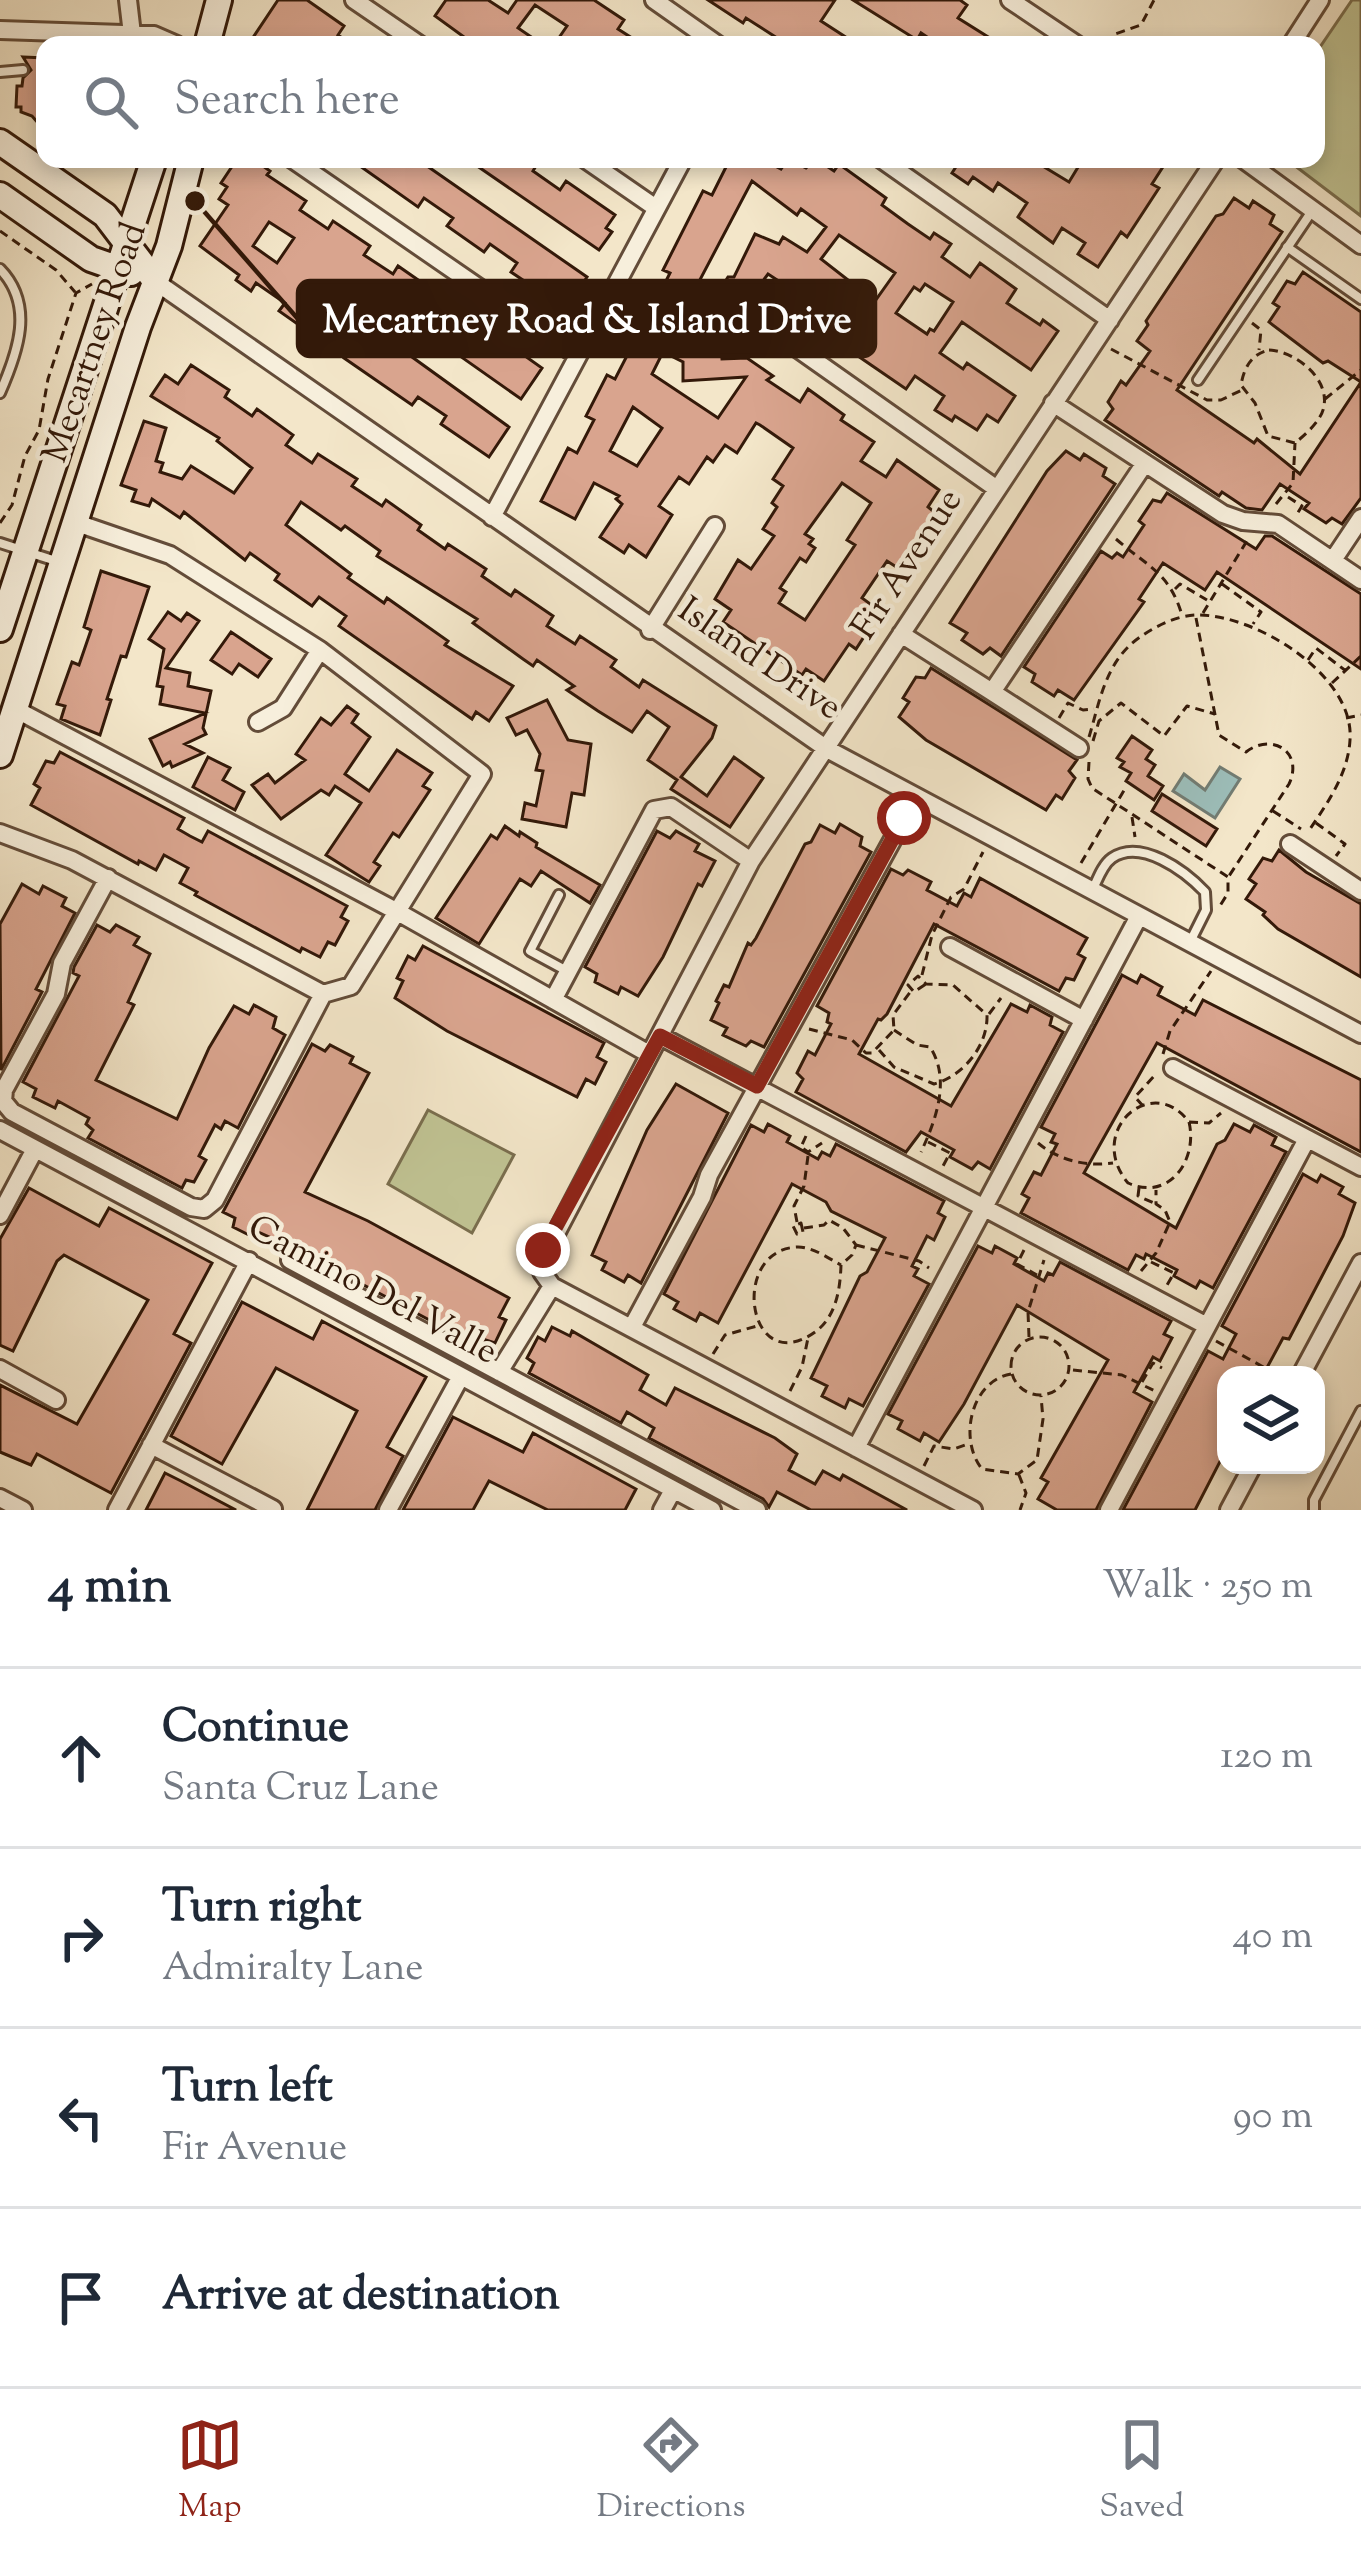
<!DOCTYPE html>
<html lang="en">
<head>
<meta charset="utf-8">
<style>
	:root { --surface:#fff; --page:#f6f6f7; --text:#1f2937; --muted:#747a83; --line:#e0e1e3; --accent:#8f2418 }
	body { margin:0; font-family:"Sorts Mill Goudy",serif; background:var(--page); color:var(--text) }
	.controls { position:absolute; right:36px; bottom:36px; display:grid; overflow:hidden; border-radius:24px; box-shadow:0 6px 18px #0003 }
	.controls button { width:108px; height:108px; display:grid; place-items:center; padding:0; border:0; border-bottom:3px solid var(--line); background:var(--surface); color:var(--text); font:60px sans-serif }
	.stop { position:absolute; width:36px; height:36px; margin:-27px; border:9px solid #8f2418; border-radius:50%; background:#fff }
	.stop.end { background:#8f2418; border-color:#fff; box-shadow:0 3px 12px #0008 }
	.list { margin:0; padding:0; list-style:none }
	h2 { display:flex; justify-content:space-between; align-items:center; height:156px; margin:0; padding:0 48px; font-size:51px }
	h2 small { font-size:39px; font-weight:400; color:var(--muted) }
	.list li { display:grid; grid-template-columns:78px 1fr auto; gap:36px; align-items:center; box-sizing:border-box; height:180px; padding:0 48px; border-top:3px solid var(--line) }
	.list b { display:block; font-size:45px; white-space:nowrap }
	.list p { margin:0; font-size:39px; white-space:nowrap; color:var(--muted) }
	.list em { font-size:39px; font-style:normal; color:var(--muted) }
	.icon { flex:none; width:66px; height:66px; fill:none; stroke:currentColor; stroke-width:2; stroke-linecap:round; stroke-linejoin:round }
	.map { position:relative; flex:none; width:1361px; height:1510px; overflow:hidden }
	.search { position:absolute; background:var(--surface); box-shadow:0 6px 18px #0003; left:36px; right:36px; top:36px; height:132px; display:flex; align-items:center; gap:30px; box-sizing:border-box; padding:0 42px; border-radius:24px; color:var(--muted); font-size:45px }
	.sheet { height:876px; background:var(--surface) }
	nav { display:flex; justify-content:space-around; align-items:center; box-sizing:border-box; height:168px; border-top:3px solid var(--line); background:var(--surface); font-size:33px; color:var(--muted) }
	nav a { display:grid; justify-items:center; gap:6px }
	nav .on { color:var(--accent) }
	.map>svg:first-child { display:block }
	.green { fill:#c0c393; stroke:#7a6e4e; stroke-width:3 }
	.water { fill:#9cbeba; stroke:#727c73; stroke-width:3 }
	.building { fill:#d9a48e; stroke:#331909; stroke-width:3; fill-rule:evenodd }
	.lines { fill:none; stroke-linecap:round; stroke-linejoin:round }
	.lane-casing { stroke:#634c39; stroke-width:14 }
	.street-casing { stroke:#634c39; stroke-width:22 }
	.secondary-casing { stroke:#331909; stroke-width:30 }
	.path { stroke:#331909; stroke-width:3; stroke-dasharray:9 6; stroke-linecap:butt }
	.lane { stroke:#f7efdc; stroke-width:8 }
	.street { stroke:#f7efdc; stroke-width:16 }
	.secondary { stroke:#f7efdc; stroke-width:24 }
	.route { stroke:#8f2418; stroke-width:15 }
	.labels { text-anchor:middle; dominant-baseline:central; stroke-width:9; stroke-linejoin:round; paint-order:stroke }
	.street-label { font-size:36px; fill:#331909; stroke:#f7efdc }
	.leader { fill:none; stroke:#331909; stroke-width:4.5 }
	.callout-dot { fill:#331909; stroke:#f7efdc; stroke-width:4.5 }
	.callout { fill:#331909; stroke:#331909; stroke-width:4.5 }
	.callout-label { font-size:39px; text-anchor:middle; font-weight:bold; fill:#fff }
</style>
</head>
<body>
<div class="map">
<svg width="1361" height="1510" viewBox="0 0 1361 1510">
	<rect width="100%" height="100%" fill="#f3e6c9"/>
	<filter id="stains"><feTurbulence type="fractalNoise" baseFrequency=".00167" numOctaves="4"/><feColorMatrix values="0 0 0 0 .2 0 0 0 0 .09 0 0 0 0 .02 0 0 0 .5 -.17"/></filter>
	<radialGradient id="worn" r=".72"><stop offset=".6" stop-color="#630" stop-opacity="0"/><stop offset="1" stop-color="#630" stop-opacity=".3"/></radialGradient>
	<path class="green" d="M1352,0H1361V216L1286,159H1316V53Z
		M428,1110L514,1155L472,1233L388,1184Z"/>
	<path class="water" d="M1220,767L1240,779L1215,818L1173,791L1184,774L1205,790Z"/>
	<path class="building" d="M278,0H307L344,26L338,35L352,45H248Z
		M446,0H488L508,13L517,0H594L624,20L618,29L643,45H554L567,26L535,5L518,28L543,45H475L435,16Z
		M708,0H835L821,21L858,45H788L746,18L743,23Z
		M853,0H960L967,5L958,18L1001,45H939L921,33L917,40Z
		M23,57L45,58V131L32,116L21,112V107H16L17,86H22L23,78L31,70Z
		M237,159H253L270,171L267,175L306,201L300,210L328,229L333,221L370,246L364,255L393,274L398,266L434,291L467,315L462,323L489,342L494,334L542,368L521,399L355,282L340,305L509,427L489,457L441,424L446,416L418,397L412,405L344,358L350,348L322,329L316,337L279,311L285,303L256,283L251,291L236,280L239,275L200,246L228,205L219,199L227,187L221,183ZM269,222L294,238L277,263L253,246Z
		M350,159H417L587,277L566,309L511,272L517,263L490,244L484,252L447,226L453,218L424,198L418,207Z
		M467,159H540L533,171L560,190L566,181L615,215L606,228L612,232L599,250Z
		M730,159H762L781,169L788,159L806,168L816,159L834,171L839,164L886,198L882,205L908,224L930,239L934,233L951,244L942,257L970,277L980,263L1016,289L1007,303L1040,325L1043,320L1058,331L1031,370L962,322L940,353L963,369L967,363L1015,396L998,422L987,415L977,430L955,416L952,421L935,410L944,396L915,376L906,389L858,356L862,350L842,336L852,321L819,298L812,309L797,299L800,295L768,274L751,297L758,301L743,330L729,322L722,337L705,328L712,313L707,311L728,277H734L755,234L779,244L783,237L807,252L826,227L801,209L797,215L752,181L664,348L721,345L722,359L747,358L773,376L767,380L800,402L808,389L844,415L841,420L874,442L861,461L886,477L897,460L939,490L928,507L938,515L898,568L887,561L862,598L873,606L859,626L867,632L856,649L849,644L824,681L806,669L802,675L723,622L731,610L715,599L738,560L751,569L774,536L763,529L777,507L772,503L783,486L773,479L793,448L760,425L756,423L737,453L725,445L713,462L707,457L689,484L679,477L659,506L672,515L646,557L629,545L624,553L600,537L622,504L616,499L619,496L594,483L575,519L541,501L568,448L577,453L594,420L586,416L607,375L615,379L632,346L624,343L646,301L654,305L670,273L663,270L703,191L712,195ZM839,235L895,273L875,301L821,259ZM925,284L953,302L934,331L930,329L927,334L896,313L914,287L920,291ZM663,352L683,362V381L746,377L718,418L652,374ZM633,407L662,428L637,466L610,451ZM842,483L871,503L847,540L855,545L805,620L779,603L786,592L780,588L800,558L806,562L815,548L809,544L813,539L805,534Z
		M961,159H1031L1069,182L1083,159H1168L1152,184L1159,188L1127,237L1121,232L1098,267L1078,254L1085,243L1062,228L1053,243L1018,217L1027,203L998,183L993,191L973,177L968,184L952,173Z
		M1234,198L1249,208L1253,201L1274,215L1270,224L1282,232L1177,390L1254,443L1257,439L1300,474L1361,382L1328,361L1323,363L1269,322L1279,307L1273,303L1287,281L1295,284L1303,272L1361,312V498L1342,524L1332,518L1326,523L1304,509L1309,503L1280,484L1262,510L1246,508L1222,492L1219,496L1105,420L1113,409L1108,402L1121,381L1126,385L1150,351L1137,341L1148,325L1146,321L1216,216L1223,214Z
		M191,365L229,390L225,397L252,416L257,409L293,435L286,445L312,463L318,454L357,479L352,486L382,506L386,500L421,525L418,530L445,549L448,544L486,569L482,576L511,596L515,590L553,616L547,626L575,644L580,636L616,660L611,667L639,687L643,680L716,726L712,738L681,777L707,796L734,757L763,778L730,827L671,789L677,780L648,760L669,727L647,711L632,732L598,711L567,690L574,686L537,660L533,666L523,659L473,623L477,619L377,556L380,551L345,526L341,530L301,502L286,525L351,574L348,578L384,603L387,598L448,641L445,645L513,686L489,721L476,712L472,719L339,626L346,616L319,597L312,606L275,580L279,574L250,553L245,560L184,512L180,518L152,499L149,506L132,501L136,490L121,485L144,421L166,428L156,461L163,463L160,472L182,479L191,466L234,493L252,468L217,441L219,438L151,396L165,375L178,384Z
		M1066,451L1080,460L1084,454L1106,468L1103,476L1115,484L1001,656L990,648L983,654L962,640L967,633L950,623L1047,471Z
		M1167,493L1256,549L1265,536H1272L1361,594V669L1217,572L1205,590L1163,563L1139,599L1144,602L1074,700L1058,690L1054,696L1032,682L1035,674L1024,667L1101,551L1112,558L1117,553L1123,557L1144,525L1139,521L1153,500L1161,502Z
		M101,571L149,587L126,657L121,656L107,699L111,700L100,735L61,719L65,706L57,704L72,662L79,665L91,630L84,627Z
		M168,612L181,621L187,613L199,621L166,668L190,673L188,686L211,691L203,728L206,734L185,744L203,753L172,767L170,762L163,766L150,739L205,713L160,704L163,687L157,686L164,649L149,639Z
		M231,632L271,659L258,677L239,664L232,674L211,660Z
		M931,668L1077,760L1069,771L1075,778L1062,799L1056,795L1046,810L926,740L899,717L909,702L903,698L916,677L925,678Z
		M547,700L568,740L591,744L584,795L572,793L566,827L522,819L525,803L536,806L543,771L536,770L540,754L527,730L516,735L507,718Z
		M347,706L358,714L352,723L370,737L345,774L369,791L397,750L432,773L423,786L430,790L399,837L393,833L374,862L380,866L369,882L326,855L361,803L335,786L329,795L321,790L281,819L252,785L268,774L275,783L305,760L296,754L321,718L331,725Z
		M1132,736L1152,750L1146,759L1155,765L1148,776L1163,786L1154,800L1126,781L1131,773L1120,767L1124,762L1117,758Z
		M60,752L184,818L178,829L190,836L202,842L208,831L347,906L341,917L348,921L335,945L328,942L320,957L302,948L300,952L195,895L197,892L180,883L188,868L164,855L156,870L139,861L138,864L31,805L40,788L34,784L46,761L54,763Z
		M208,757L230,768L223,780L244,792L235,810L193,787Z
		M1162,794L1217,829L1206,846L1152,811Z
		M840,824L862,837L860,846L871,852L764,1047L751,1041L746,1046L723,1035L727,1028L711,1020L719,1003L716,1001L724,985L729,987L748,943L751,945L756,938L805,844L811,842L820,825L835,833Z
		M505,826L519,836L520,832L537,843L536,847L600,885L590,903L541,871L531,886L520,879L479,944L436,918L491,835L497,839Z
		M657,831L670,838L676,831L699,844L695,851L715,861L702,886L698,884L663,957L638,996L621,987L618,994L595,982L597,974L585,967Z
		M1279,850L1306,872L1361,904V977L1278,929L1263,915L1265,912L1246,899L1256,884L1249,879L1263,858L1272,861Z
		M891,869L903,875L908,870L931,882L927,890L957,906L964,893L971,897L980,878L1087,938L1078,954L1085,958L1074,980L1066,978L1059,991L934,924L887,1014L881,1020L878,1019L859,1054L951,1106L1011,1004L1027,1012L1030,1005L1052,1017L1050,1025L1063,1032L990,1169L978,1162L972,1169L950,1157L954,1150L921,1132L906,1152L796,1092L803,1079L797,1073L808,1051L815,1055L831,1024L827,1022L829,1013L817,1006Z
		M22,884L39,894L43,886L66,898L62,906L75,913L36,989L42,992L1,1070L0,924Z
		M97,925L110,932L116,925L139,937L134,945L150,954L128,1002L134,1005L96,1080L177,1119L209,1048L234,1006L249,1014L254,1005L276,1017L273,1028L285,1035L238,1128L225,1121L221,1129L215,1125L199,1156L206,1160L194,1182L186,1180L182,1188L88,1138L93,1130L86,1124L89,1118L58,1101L55,1108L33,1097L36,1089L23,1082L79,976L73,973L74,967Z
		M423,946L604,1043L597,1057L606,1062L595,1084L586,1079L577,1097L447,1031L395,998L403,981L397,978L408,956L415,960Z
		M1122,975L1137,983L1141,975L1162,987L1158,995L1195,1015L1203,1000L1361,1080V1152L1157,1043L1084,1173L1176,1228L1217,1144L1225,1140L1234,1124L1250,1132L1254,1125L1276,1137L1272,1145L1286,1152L1213,1288L1200,1281L1196,1288L1174,1276L1177,1270L1146,1254L1144,1259L1136,1255L1128,1270L1021,1213L1029,1198L1022,1194L1034,1172L1041,1175L1057,1144L1051,1142L1055,1134L1041,1127Z
		M312,1044L325,1051L330,1045L353,1057L350,1063L369,1073L305,1192L368,1221L509,1298L499,1317L506,1320L495,1343L486,1340L482,1348L296,1249L258,1232L255,1238L233,1227L235,1218L223,1212Z
		M676,1084L728,1113L641,1283L628,1275L624,1282L602,1270L606,1262L592,1255L647,1130Z
		M768,1124L790,1136L787,1142L818,1159L822,1152L830,1156L836,1144L944,1201L938,1213L945,1217L934,1240L927,1236L912,1266L918,1269L914,1276L929,1284L863,1406L849,1399L845,1408L822,1396L827,1386L811,1378L860,1276L867,1272L885,1238L831,1211L826,1202L792,1184L718,1323L700,1313L696,1321L674,1309L678,1302L664,1294L751,1125L764,1132Z
		M1303,1174L1317,1182L1321,1175L1343,1187L1339,1194L1355,1203L1343,1236L1289,1339L1283,1338L1263,1375H1226V1450L1195,1510H1123L1208,1351L1223,1359L1236,1334L1222,1326Z
		M29,1188L99,1226L109,1208L212,1263L174,1334L191,1343L111,1493L37,1454L31,1465L0,1452V1385L77,1424L148,1300L64,1255L57,1261L13,1351L0,1345V1239Z
		M978,1246L992,1253L995,1246L1017,1258L1014,1264L1044,1281L1048,1273L1053,1275L1060,1262L1171,1321L1164,1334L1172,1338L1160,1361L1153,1357L1134,1392L1152,1402L1096,1510H1057L1038,1499L1048,1482L1041,1478L1108,1360L1017,1305L964,1404L939,1442L924,1433L920,1441L898,1429L902,1421L888,1414Z
		M242,1302L313,1339L322,1321L426,1377L387,1447L403,1456L375,1510H307L357,1411L276,1368L222,1464L171,1436Z
		M552,1327L570,1336L572,1331L648,1375L640,1390L666,1405L675,1388L775,1438L797,1454L789,1470L815,1484L823,1471L840,1480L843,1475L907,1510H811L777,1492L769,1507L763,1499L649,1438L654,1428L627,1412L621,1423L529,1373L534,1363L527,1358L538,1337L545,1341Z
		M453,1417L523,1452L533,1433L636,1489L625,1510H548L489,1481L473,1510H403Z
		M165,1473L181,1481L236,1510H146Z"/>
	<g class="lines">
		<defs>
			<path id="lane" d="M0,72L23,70
				M1287,247L1361,299
				M0,269C35,305 18,352 0,393
				M1198,380L1312,211
				M0,543L56,561
				M1092,891C1097,881 1102,865 1112,858C1141,838 1185,871 1205,892L1206,910L1190,942
				M559,895L530,951L567,971
				M1314,1510V1500L1361,1411"/>
			<path id="street" d="M128,0L132,34
				M354,0L420,45
				M654,0L718,45
				M1010,0L1077,45
				M0,30L154,35L177,45
				M1291,45L1320,0
				M292,159L578,356
				M585,159L656,208
				M881,159L1110,320
				M1243,159L1361,245
				M156,282L827,749L1361,1034
				M794,346L997,489
				M1053,403L1223,514L1243,521L1278,524L1361,580
				M492,517L683,159
				M74,522L170,555L320,650L482,774L351,986L323,994
				M1333,560L1361,518
				M650,630L715,526
				M901,634L992,692L1145,463
				M992,692L1079,748
				M15,709L396,911L649,1054
				M258,722L283,708L320,650
				M0,833L72,860L323,994
				M1290,844L1361,891
				M108,878L62,963L56,994L4,1090L3,1101L12,1112L191,1207L204,1209L215,1200L323,994
				M950,947L1084,1020
				M553,1000L654,810L671,807L751,861
				M660,1036L1207,1326
				M1173,1068L1361,1167
				M0,1130L712,1510
				M0,1215L35,1149
				M290,1260L757,1510
				M632,1327L702,1197L709,1175L916,797
				M0,1369L56,1400
				M499,1372L552,1286
				M1301,1375L1361,1263
				M151,1445L273,1509
				M856,1448L1139,916
				M0,1498L23,1510
				M117,1510L249,1261
				M388,1510L461,1376
				M662,1510L673,1490
				M973,1510L552,1286L542,1272L541,1262L751,861L1216,159
				M1109,1510L1307,1139
				M1229,1510L1253,1465"/>
			<path id="secondary" d="M207,45L219,0
				M0,142L105,215L156,282
				M0,195L91,259L131,273
				M0,629L154,159
				M0,755L138,327L169,246L191,159"/>
		</defs>
		<use href="#lane" class="lane-casing"/>
		<use href="#street" class="street-casing"/>
		<use href="#secondary" class="secondary-casing"/>
		<path class="path" d="M1107,45L1115,34L1141,25L1154,0
			M0,231L56,270L75,292
			M1252,323L1261,330L1259,350
			M1111,349L1207,400H1221L1242,390
			M1269,350C1294,351 1329,377 1324,406C1322,420 1306,434 1295,443L1268,436L1255,403L1241,385C1244,368 1251,354 1269,350Z
			M1325,399L1361,370
			M1288,497L1302,506L1297,514
			M1276,504L1293,483L1295,443
			M0,523L12,505L25,456L39,430L48,379L76,293L92,284
			M1116,539C1148,567 1169,572 1182,615
			M1222,584L1261,612L1253,624
			M1175,589L1180,584L1207,600
			M1203,613L1248,539
			M1196,618L1219,735L1246,752C1272,732 1304,752 1289,784L1229,876
			M1308,660L1316,648L1346,671
			M1332,683L1361,656
			M1059,718L1068,703L1083,710L1094,709
			M1346,718L1361,715
			M1089,737C1099,704 1104,670 1130,645C1147,630 1175,615 1197,615C1255,614 1355,675 1350,740C1348,775 1326,805 1308,832
			M1093,741L1099,721L1121,703L1164,736L1187,706L1215,714
			M1089,762L1088,779L1092,788L1228,877V893L1218,909
			M1273,811L1301,829
			M1132,817L1135,837
			M1316,823L1345,844L1336,856
			M1081,863L1126,787
			M922,975L932,935L951,897L964,889L983,852
			M989,1014L1001,998
			M809,1029L852,1040L866,1053H872L894,1030L893,1015L911,991
			M894,1030L917,1045L930,1047C951,1079 936,1120 921,1152
			M879,1050L894,1067L934,1084C963,1076 988,1046 987,1015L953,985L926,984L918,976L908,985L914,992L926,984
			M1163,1054L1170,1031L1211,971
			M1143,1106L1135,1097L1156,1074
			M1189,1122C1198,1159 1170,1202 1128,1183C1085,1131 1152,1072 1189,1122L1209,1123L1221,1113
			M806,1136L801,1147L808,1152L822,1143
			M928,1142L950,1153L943,1166
			M1038,1143C1058,1160 1086,1167 1113,1163
			M1139,1188L1138,1196L1154,1203
			M797,1222L794,1206L804,1186L808,1156
			M801,1223L803,1232L797,1234L793,1226Z
			M804,1228L824,1225L829,1220L843,1228L856,1245L852,1255L841,1265C840,1293 835,1323 807,1337C746,1370 731,1249 798,1247C813,1247 828,1258 841,1265
			M856,1245L919,1261L929,1268
			M1024,1250L1017,1264L1037,1275
			M1151,1262L1174,1273L1167,1285
			M1141,1271L1156,1253L1170,1222L1165,1210L1156,1204V1190
			M1011 1366a29 29 0 1 1 58 0a29 29 0 1 1-58 0Z
			M1029,1337L1028,1312L1044,1260
			M1216,1341L1278,1375
			M713,1354L725,1335L757,1326
			M1073,1370L1122,1375L1155,1391
			M1011,1374C971,1381 958,1439 982,1469L1018,1474L1037,1460L1043,1419L1041,1396
			M1142,1382L1153,1363L1162,1368
			M790,1391L802,1367L808,1338
			M924,1466L934,1446L954,1449L968,1444
			M1019,1475L1026,1493L1020,1510"/>
		<use href="#lane" class="lane"/>
		<use href="#street" class="street"/>
		<use href="#secondary" class="secondary"/>
	</g>
	<g class="lines">
		<path class="route" d="M543,1250L660,1036L757,1086L904,818"/>
	</g>
	<g class="labels">
		<g class="street-label">
			<text transform="translate(96 343) rotate(-71)">Mecartney Road</text>
			<text transform="translate(908 565) rotate(-57)">Fir Avenue</text>
			<text transform="translate(759 660) rotate(34)">Island Drive</text>
			<text transform="translate(372 1291) rotate(28)">Camino Del Valle</text>
		</g>
	</g>
	<path class="leader" d="M195 201L298 319"/>
	<circle class="callout-dot" cx="195" cy="201" r="12"/>
	<rect class="callout" x="298" y="281" width="577" height="75" rx="12"/>
	<g class="callout-label">
		<text x="587" y="332">Mecartney Road &amp; Island Drive</text>
	</g>
	<rect width="100%" height="100%" filter="url(#stains)"/>
	<rect width="100%" height="100%" fill="url(#worn)"/>
</svg>
<div class="controls">
<button><svg class="icon" aria-label="layers" viewBox="0 0 24 24"><path d="M12 4l9 5-9 5-9-5zM3 14l9 5 9-5"/></svg></button>
</div>
<div class="stop" style="left:904px;top:818px"></div>
<div class="stop end" style="left:543px;top:1250px"></div>
<div class="search"><svg class="icon" aria-label="search" viewBox="0 0 24 24"><circle cx="10" cy="10" r="6"/><path d="M15 15l6 6"/></svg>Search here</div>
</div>
<section class="sheet">
<h2>4 min<small>Walk · 250 m</small></h2>
<ul class="list">
<li><svg class="icon" aria-label="ahead" viewBox="0 0 24 24"><path d="M12 20V5M6 11l6-6 6 6"/></svg><div><b>Continue</b><p>Santa Cruz Lane</p></div><em>120 m</em></li>
<li><svg class="icon" aria-label="right" viewBox="0 0 24 24"><path d="M7 20v-9h11M14 6l5 5-5 5"/></svg><div><b>Turn right</b><p>Admiralty Lane</p></div><em>40 m</em></li>
<li><svg class="icon" aria-label="left" viewBox="0 0 24 24"><path d="M17 20v-9H6M10 6l-5 5 5 5"/></svg><div><b>Turn left</b><p>Fir Avenue</p></div><em>90 m</em></li>
<li><svg class="icon" aria-label="arrive" viewBox="0 0 24 24"><path d="M6 21V4h12l-3 4 3 4H6"/></svg><div><b>Arrive at destination</b></div></li>
</ul>
</section>
<nav>
<a class="on"><svg class="icon" aria-label="map" viewBox="0 0 24 24"><path d="M3 6l6-2 6 2 6-2v14l-6 2-6-2-6 2zM9 4v14M15 6v14"/></svg>Map</a>
<a><svg class="icon" aria-label="directions" viewBox="0 0 24 24"><path d="M12 3l9 9-9 9-9-9zM9 14v-3h6M13 9l2 2-2 2"/></svg>Directions</a>
<a><svg class="icon" aria-label="saved" viewBox="0 0 24 24"><path d="M7 4h10v16l-5-4-5 4z"/></svg>Saved</a>
</nav>
</body>
</html>
